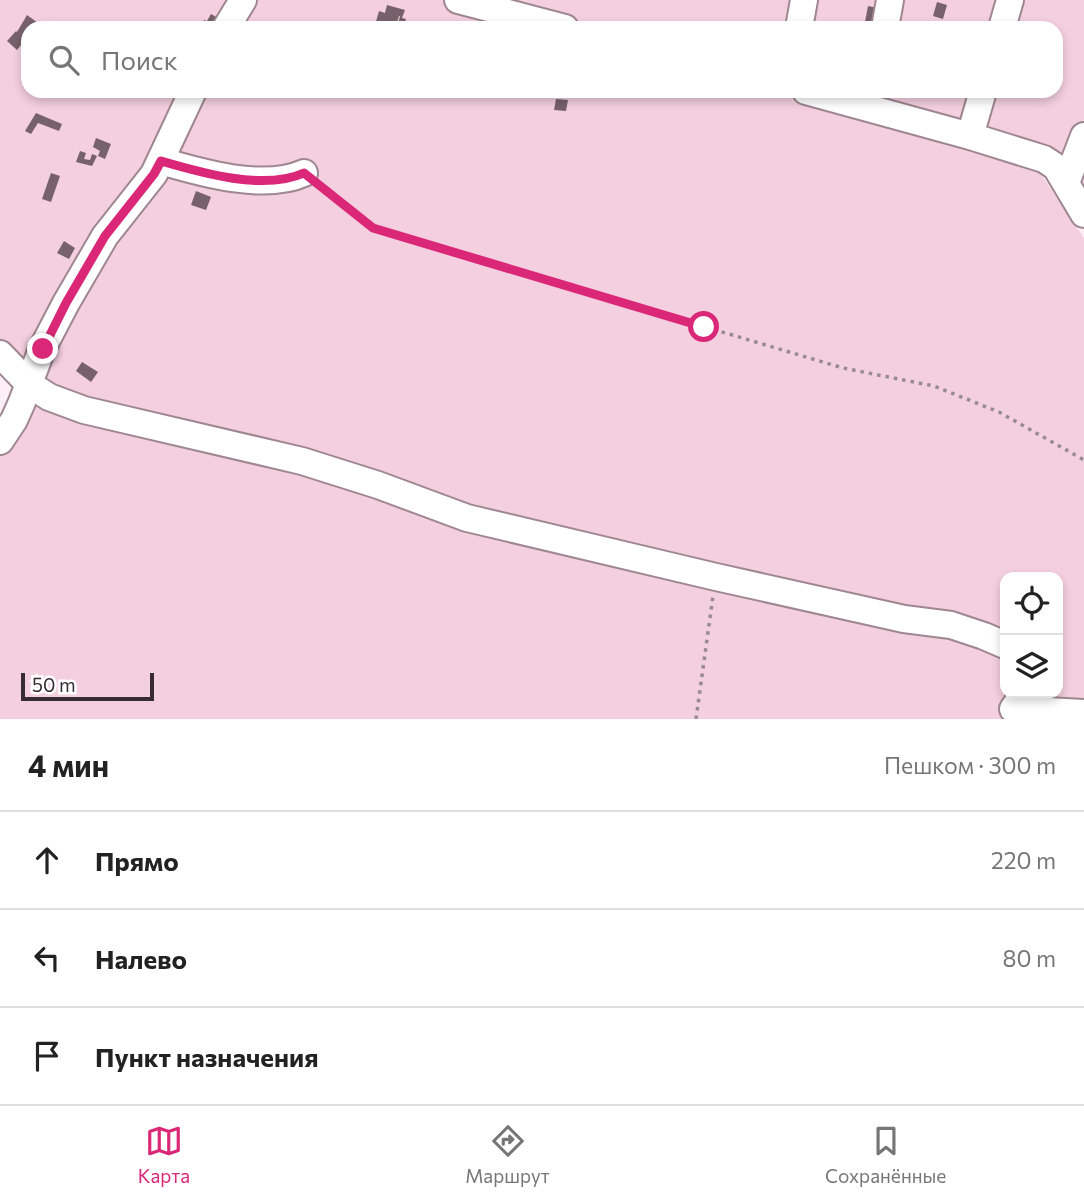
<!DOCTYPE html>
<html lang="ru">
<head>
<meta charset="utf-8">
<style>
	:root { --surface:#fff; --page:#f6f6f6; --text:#222; --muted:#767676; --line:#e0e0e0; --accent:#db2777 }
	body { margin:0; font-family:Commissioner,sans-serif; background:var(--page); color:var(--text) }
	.controls { position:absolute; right:21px; bottom:21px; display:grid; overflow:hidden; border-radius:14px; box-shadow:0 4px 10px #0003 }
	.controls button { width:63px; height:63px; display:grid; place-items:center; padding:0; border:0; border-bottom:2px solid var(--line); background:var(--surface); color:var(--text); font:35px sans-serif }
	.scale { position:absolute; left:21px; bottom:18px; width:133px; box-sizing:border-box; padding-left:7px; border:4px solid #362c31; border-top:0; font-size:19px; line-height:24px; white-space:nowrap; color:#362c31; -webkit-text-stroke:5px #fff; paint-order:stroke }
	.stop { position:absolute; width:21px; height:21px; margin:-16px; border:5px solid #db2777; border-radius:50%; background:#fff }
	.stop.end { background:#db2777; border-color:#fff; box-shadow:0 2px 7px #0008 }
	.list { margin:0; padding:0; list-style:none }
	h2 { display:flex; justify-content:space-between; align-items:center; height:91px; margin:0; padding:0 28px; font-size:30px }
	h2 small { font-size:23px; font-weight:400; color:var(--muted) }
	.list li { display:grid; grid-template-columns:46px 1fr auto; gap:21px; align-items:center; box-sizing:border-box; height:98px; padding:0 28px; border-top:2px solid var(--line) }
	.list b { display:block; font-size:26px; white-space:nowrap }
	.list em { font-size:23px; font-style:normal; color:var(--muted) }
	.icon { flex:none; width:38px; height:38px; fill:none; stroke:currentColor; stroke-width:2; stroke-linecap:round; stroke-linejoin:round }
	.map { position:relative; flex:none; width:1084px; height:719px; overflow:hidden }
	.search { position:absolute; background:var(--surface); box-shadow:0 4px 10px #0003; left:21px; right:21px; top:21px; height:77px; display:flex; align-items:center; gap:18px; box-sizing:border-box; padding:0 24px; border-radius:21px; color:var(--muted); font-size:26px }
	.sheet { height:385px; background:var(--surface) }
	nav { display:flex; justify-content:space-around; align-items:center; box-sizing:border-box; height:98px; border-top:2px solid var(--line); background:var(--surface); font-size:19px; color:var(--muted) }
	nav a { display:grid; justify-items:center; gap:4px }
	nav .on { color:var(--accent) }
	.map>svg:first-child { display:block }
	.green { fill:#f4cfdf; fill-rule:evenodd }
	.building { fill:#77616b }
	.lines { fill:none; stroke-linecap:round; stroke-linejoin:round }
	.minor-casing { stroke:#9f8791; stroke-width:30 }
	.path { stroke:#978b91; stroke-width:3.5; stroke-dasharray:3.5 5; stroke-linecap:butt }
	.minor { stroke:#fff; stroke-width:26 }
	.route { stroke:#db2777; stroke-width:9 }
</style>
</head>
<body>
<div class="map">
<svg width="1084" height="719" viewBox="0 0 1084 719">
	<rect width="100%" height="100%" fill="#feeef5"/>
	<path class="green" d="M0,0H1084V195L1034,164L1084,238V719H0V454L39,376L0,346ZM28,28H1056V91H28ZM1005,577H1058V693H1005Z"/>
	<path class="building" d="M937,2L947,5L943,19L933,16Z
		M387,5L405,10L402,18L406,19L403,28H397L400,16H399L395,28H385L375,25L379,11L385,13Z
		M868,6L878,8L875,24L865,22Z
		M211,14L220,19L215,28H200L204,20L207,21Z
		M27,15L38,23L34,28H28V39L25,36L24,37L26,39L17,50L7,41L16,31L17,32Z
		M556,99L568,100L566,111L554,110Z
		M36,113L62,124L59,131L38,123L31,134L25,131Z
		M96,138L111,144L105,159L98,156L100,151L93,147Z
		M80,151L86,153L84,159L90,160L92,154L97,156L92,166L76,162Z
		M51,173L60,176L51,202L42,199Z
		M196,191L211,197L206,210L191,205Z
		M64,241L75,248L69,259L57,253Z
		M82,362L98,372L91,382L76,371Z"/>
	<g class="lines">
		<defs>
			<path id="minor" d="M458,0L565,28
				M226,28L243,0
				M799,28L804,0
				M885,28L890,0
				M1002,28L1010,0
				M806,91L970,136L1044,159L1056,167L1084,214
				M970,136L983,91
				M161,161C202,173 264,191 304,173
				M1066,183L1084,136
				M0,354L29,384L49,397L84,410L302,461L378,485L467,518L716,577L904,619L951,625L984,636L1005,645
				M0,441L14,420L22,402L42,349L66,303L105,236L154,174L193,91
				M1024,693L1013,709L1084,713"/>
		</defs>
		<use href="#minor" class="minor-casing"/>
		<path class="path" d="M318,185L373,228L843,368L934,386L999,412L1084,460
			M696,719L713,596"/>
		<use href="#minor" class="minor"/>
	</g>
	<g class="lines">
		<path class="route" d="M43,349L66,303L105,236L154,174L161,161C202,173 264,191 304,173L373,228L704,327"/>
	</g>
</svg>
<div class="controls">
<button><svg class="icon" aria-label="locate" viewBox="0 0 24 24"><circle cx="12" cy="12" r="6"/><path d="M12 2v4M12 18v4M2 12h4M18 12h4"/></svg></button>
<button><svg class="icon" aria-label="layers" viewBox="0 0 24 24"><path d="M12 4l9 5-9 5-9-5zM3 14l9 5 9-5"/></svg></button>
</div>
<div class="scale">50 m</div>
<div class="stop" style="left:704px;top:327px"></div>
<div class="stop end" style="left:43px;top:349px"></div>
<div class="search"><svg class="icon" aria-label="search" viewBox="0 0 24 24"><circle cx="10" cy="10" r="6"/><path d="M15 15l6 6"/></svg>Поиск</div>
</div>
<section class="sheet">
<h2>4 мин<small>Пешком · 300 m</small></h2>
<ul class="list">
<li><svg class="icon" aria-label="ahead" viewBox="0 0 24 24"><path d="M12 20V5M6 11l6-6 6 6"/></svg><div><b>Прямо</b></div><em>220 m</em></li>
<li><svg class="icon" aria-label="left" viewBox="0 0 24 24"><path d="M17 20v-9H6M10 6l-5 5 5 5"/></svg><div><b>Налево</b></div><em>80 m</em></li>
<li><svg class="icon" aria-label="arrive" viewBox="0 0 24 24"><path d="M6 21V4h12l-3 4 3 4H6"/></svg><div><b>Пункт назначения</b></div></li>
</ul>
</section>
<nav>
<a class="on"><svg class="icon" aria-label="map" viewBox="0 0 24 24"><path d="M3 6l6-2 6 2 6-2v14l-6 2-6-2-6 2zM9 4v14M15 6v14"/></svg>Карта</a>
<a><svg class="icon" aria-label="directions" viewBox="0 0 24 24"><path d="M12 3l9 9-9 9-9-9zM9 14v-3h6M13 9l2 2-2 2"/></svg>Маршрут</a>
<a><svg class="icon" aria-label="saved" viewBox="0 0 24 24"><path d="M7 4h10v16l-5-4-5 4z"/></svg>Сохранённые</a>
</nav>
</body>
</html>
